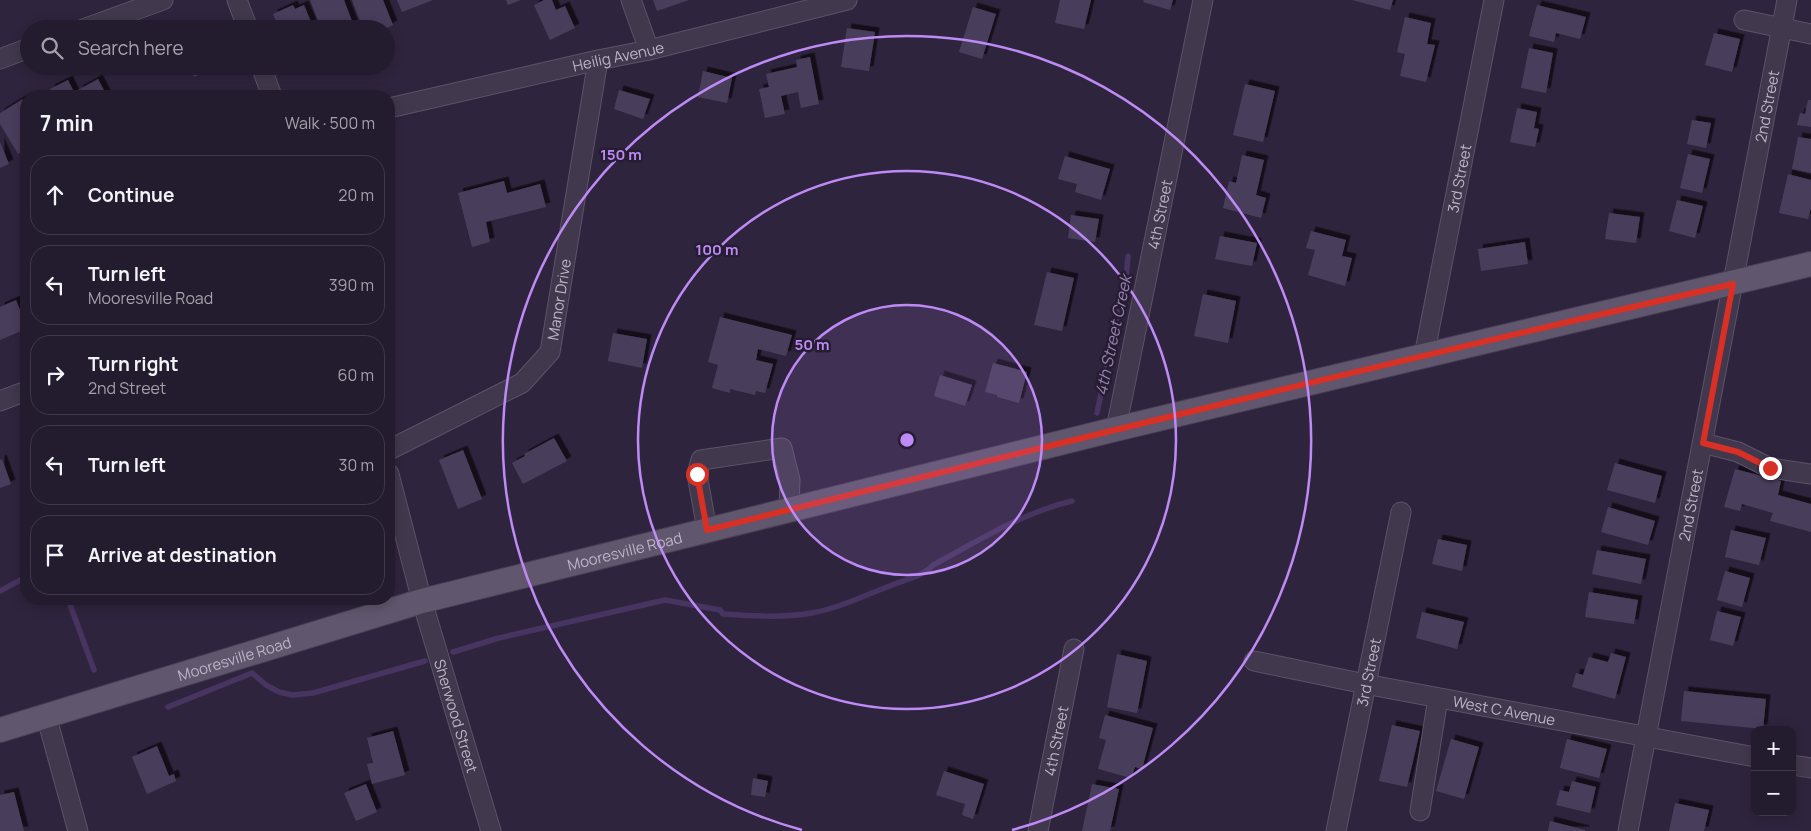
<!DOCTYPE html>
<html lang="en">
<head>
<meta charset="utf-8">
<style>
	:root { --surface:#231b2e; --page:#2f283a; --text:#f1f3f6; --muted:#a3a1aa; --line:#40394a }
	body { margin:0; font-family:Manrope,sans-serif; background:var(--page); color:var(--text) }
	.controls { position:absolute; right:15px; bottom:15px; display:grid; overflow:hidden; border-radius:10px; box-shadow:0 2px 12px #0003 }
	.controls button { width:45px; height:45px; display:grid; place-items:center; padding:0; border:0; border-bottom:1px solid var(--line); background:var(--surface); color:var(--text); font:25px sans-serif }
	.stop { position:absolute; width:15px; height:15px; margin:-11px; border:4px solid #d93025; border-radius:50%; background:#fff }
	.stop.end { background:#d93025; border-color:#fff; box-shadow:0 1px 5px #0008 }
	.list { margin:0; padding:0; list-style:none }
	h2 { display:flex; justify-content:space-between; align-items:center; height:65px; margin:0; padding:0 20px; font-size:21px }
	h2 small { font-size:16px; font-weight:400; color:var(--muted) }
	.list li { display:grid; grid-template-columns:32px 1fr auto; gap:15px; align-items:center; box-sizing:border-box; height:80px; margin:0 10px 10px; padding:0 10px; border:1px solid var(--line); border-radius:20px }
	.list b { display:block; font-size:19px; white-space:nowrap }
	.list p { margin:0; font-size:16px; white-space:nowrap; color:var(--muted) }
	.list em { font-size:16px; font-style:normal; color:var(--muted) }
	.icon { flex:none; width:28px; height:28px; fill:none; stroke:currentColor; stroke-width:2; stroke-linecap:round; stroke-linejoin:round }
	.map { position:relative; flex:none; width:1811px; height:831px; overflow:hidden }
	.search { position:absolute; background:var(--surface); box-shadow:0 2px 12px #0003; left:20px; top:20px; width:375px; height:55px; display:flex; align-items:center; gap:12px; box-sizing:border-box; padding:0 18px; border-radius:28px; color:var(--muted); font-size:19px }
	.panel { position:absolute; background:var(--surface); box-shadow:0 2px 12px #0003; left:20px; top:90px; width:375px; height:515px; border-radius:20px }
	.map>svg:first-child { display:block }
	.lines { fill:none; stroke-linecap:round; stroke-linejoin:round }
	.stream { stroke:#473460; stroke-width:5.5 }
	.building { fill:#4a3e5b; filter:url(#shadow) }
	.minor-casing { stroke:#5c5368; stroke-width:21 }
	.major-casing { stroke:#473e53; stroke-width:26 }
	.minor { stroke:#41384d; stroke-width:19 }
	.major { stroke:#60566d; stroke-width:24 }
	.route { stroke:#d93025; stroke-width:6 }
	.ring { fill:none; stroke:#bd8af6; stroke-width:2.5 }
	.labels { text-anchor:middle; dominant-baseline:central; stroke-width:5; stroke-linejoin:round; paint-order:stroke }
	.street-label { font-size:15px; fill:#bdb4c8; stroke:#261d32 }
	.water-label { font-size:16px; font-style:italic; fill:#9883b4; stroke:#261d32 }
	.centre { fill:#bd8af6; stroke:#261d32; stroke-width:2.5 }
	.ring-label { font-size:15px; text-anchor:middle; font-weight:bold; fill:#bd8af6; stroke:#261d32; stroke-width:5; stroke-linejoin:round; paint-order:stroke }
</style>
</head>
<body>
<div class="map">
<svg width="1811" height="831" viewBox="0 0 1811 831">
	<defs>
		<filter id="shadow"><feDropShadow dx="4.5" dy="-4.5" stdDeviation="0" flood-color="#0009"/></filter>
	</defs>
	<rect width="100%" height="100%" fill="#2f243d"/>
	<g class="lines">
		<path class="stream" d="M1097,413L1117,317L1125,291L1128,256
			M0,591L26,577
			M68,599L94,670
			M453,652L499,638L665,600L720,610L723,614C752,616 782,618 812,613C839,608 866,595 892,585C905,580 924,576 933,565C978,541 1022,513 1072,501
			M168,707L252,673L266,685L279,692L292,695L313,693L425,661"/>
	</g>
	<path class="building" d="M310,0H344L355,29H321Z
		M352,0H383L393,25L385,29H363Z
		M397,0H433L402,12Z
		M506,0H521L508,5Z
		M544,0H552L556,10L565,6L575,28L550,40L534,5Z
		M653,0H689L657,11Z
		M1060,0H1091L1084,29L1055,23Z
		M1144,0H1173L1170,10L1143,2Z
		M1352,0H1393L1390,10Z
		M293,5L295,9L304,5L314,29H279L273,14Z
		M1537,5L1586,17L1580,39L1556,33L1554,42L1529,36Z
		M973,7L996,14L982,59L959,52Z
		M1405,17L1431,23L1427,44L1435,45L1426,82L1400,76L1405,54L1397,52Z
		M847,28L875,32L869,71L841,67Z
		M1714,33L1740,39L1732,72L1705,65Z
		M1529,48L1553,53L1546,93L1521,88Z
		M810,57L819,104L801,108L798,92L781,96L785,114L765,118L759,89L769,87L766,74L797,67L796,60Z
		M189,66H218L194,77Z
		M703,71L732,78L727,103L698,97Z
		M98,79L107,96H81L78,90Z
		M68,80L76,96H49L53,94L50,89Z
		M1245,84L1275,91L1263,142L1233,135Z
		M619,90L650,99L643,119L614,109Z
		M23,99L26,105V149L18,154L0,124V113Z
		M1808,100H1811V127L1797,125L1800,113L1805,114Z
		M1517,108L1537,112L1534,128L1539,129L1535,147L1510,142Z
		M1692,120L1711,123L1706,148L1687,144Z
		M1798,137L1811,139V173L1792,169Z
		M0,142L9,164L0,168Z
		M1688,154L1710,159L1702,193L1680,188Z
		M1242,155L1264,160L1256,195L1266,198L1261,218L1223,208L1229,181L1236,183Z
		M1065,156L1110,169L1101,200L1075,192L1077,184L1058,179Z
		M1788,174L1811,180V208L1808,219L1779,213Z
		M504,181L507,193L540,184L546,207L486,222L490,242L472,247L458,193Z
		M1677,200L1703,206L1695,238L1669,231Z
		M1609,213L1640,217L1636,243L1605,239Z
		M1071,215L1099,219L1095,242L1068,238Z
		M1311,231L1346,240L1342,256L1352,258L1345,286L1308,275L1315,250L1306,248Z
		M1220,236L1257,243L1252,266L1215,259Z
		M1525,242L1528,264L1481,271L1478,249Z
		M1047,272L1074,278L1062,331L1034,325Z
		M1203,294L1236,301L1228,343L1194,336Z
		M16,300L26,325V329L0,340V307Z
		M720,317L792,335L786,356L758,349L756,360L773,364L765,393L756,391L755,395L730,389V393L712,388L718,365L708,362Z
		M613,333L647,339L642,368L608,361Z
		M993,363L1027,372L1019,403L997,397V395L985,392Z
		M940,375L972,385L965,406L934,396Z
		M554,438L567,461L523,484L512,463L525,456L524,454Z
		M463,450L482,499L458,509L439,460Z
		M2,459L11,484L0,488V460Z
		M1615,463L1662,476L1655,503L1607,490Z
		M1735,469L1781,481L1778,495L1811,504V532L1770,521L1773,513L1742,504L1740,511L1724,507Z
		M1608,507L1655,521L1648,545L1601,532Z
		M1731,530L1766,538L1759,565L1725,557Z
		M1438,539L1467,545L1462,571L1432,564Z
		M1597,550L1646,559L1641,584L1592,574Z
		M1725,571L1750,578L1742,607L1717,600Z
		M1589,592L1638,600L1634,624L1585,617Z
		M1717,611L1741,617L1733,646L1710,640Z
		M1422,612L1464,622L1457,649L1416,638Z
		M1611,653L1626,657L1615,699L1572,687L1576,673L1583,675L1589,657L1608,662Z
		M1117,654L1147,661L1137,713L1107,707Z
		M1684,691L1766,699L1763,729L1681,721Z
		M1105,715L1153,728L1142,769L1135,767L1131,778L1098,769L1106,740L1099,738Z
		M1392,725L1420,731L1407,787L1379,781Z
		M393,731L405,775L372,784L367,764L373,763L367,738Z
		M1451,739L1479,747L1464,799L1436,791Z
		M1567,739L1607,749L1599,778L1560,768Z
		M157,746L169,776L174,774L176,781L147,794L132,757Z
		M944,771L984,784L973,819L962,815L965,804L936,795Z
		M753,778L768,781L765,797L751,795Z
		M1572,781L1596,787L1590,813L1556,805L1560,790L1569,792Z
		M366,784L377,812L356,821L344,793Z
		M1092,784L1119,789L1110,831H1082Z
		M14,792L24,831H0V795Z
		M1675,803L1709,810L1704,831H1669Z
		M1550,821L1585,830V831H1548Z"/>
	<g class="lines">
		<defs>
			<g id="minor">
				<path d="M237,0L248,29"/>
				<path d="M631,0L649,50"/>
				<path d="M1744,20L1811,34"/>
				<path d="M83,29L163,0"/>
				<path d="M0,59L29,48"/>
				<path d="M261,66L272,96"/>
				<path id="s1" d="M389,108L598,60L649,50L847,0"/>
				<path id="s2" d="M1424,356L1494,0"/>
				<path d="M0,401L26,391"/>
				<path id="s3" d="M1116,429L1203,0"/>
				<path d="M1703,443L1738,452L1770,468L1811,474"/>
				<path id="s4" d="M389,450L522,383L550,352L598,60"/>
				<path id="s5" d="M389,474L422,601L491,831"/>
				<path d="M707,530L697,474L701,460L782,448L790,480L789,510"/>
				<path id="s6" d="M1254,661L1365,684L1755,757"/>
				<path d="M46,715L78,831"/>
				<path d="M1792,765L1811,768"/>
				<path d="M1420,811L1438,698"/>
				<path id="s7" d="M1038,831L1074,649"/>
				<path id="s8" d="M1336,831L1401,512"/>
				<path id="s9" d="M1628,831L1787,0"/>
			</g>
			<g id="major">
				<path id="s10" d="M0,730L422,601L1116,429L1811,264"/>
			</g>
		</defs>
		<use href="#minor" class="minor-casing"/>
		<use href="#major" class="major-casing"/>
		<use href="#minor" class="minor"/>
		<use href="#major" class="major"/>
	</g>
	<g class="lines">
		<path class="route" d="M697,474L707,530C1048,446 1390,362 1733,284L1703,443L1738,452L1770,468"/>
	</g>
	<circle cx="907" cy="440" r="135" fill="#bd8af6" fill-opacity=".12"/>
	<g class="ring">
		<circle cx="907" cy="440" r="135"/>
		<circle cx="907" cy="440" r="269"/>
		<path d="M802 830A404 404 0 1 1 1012 830"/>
	</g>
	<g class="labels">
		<g class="street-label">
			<text stroke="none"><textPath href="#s1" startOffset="235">Heilig Avenue</textPath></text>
			<text stroke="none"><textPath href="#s9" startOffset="738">2nd Street</textPath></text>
			<text stroke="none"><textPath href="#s2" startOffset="181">3rd Street</textPath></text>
			<text stroke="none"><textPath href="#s3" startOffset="219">4th Street</textPath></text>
			<text stroke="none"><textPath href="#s4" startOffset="244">Manor Drive</textPath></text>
			<text stroke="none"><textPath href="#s9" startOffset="332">2nd Street</textPath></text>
			<text stroke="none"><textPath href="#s10" startOffset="650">Mooresville Road</textPath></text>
			<text stroke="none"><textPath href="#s10" startOffset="245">Mooresville Road</textPath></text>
			<text stroke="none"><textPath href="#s8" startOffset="162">3rd Street</textPath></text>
			<text stroke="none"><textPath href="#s6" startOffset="255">West C Avenue</textPath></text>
			<text stroke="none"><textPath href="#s5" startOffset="251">Sherwood Street</textPath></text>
			<text stroke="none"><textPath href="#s7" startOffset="92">4th Street</textPath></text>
		</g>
		<g class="water-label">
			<text transform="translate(1113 335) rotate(-78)">4th Street Creek</text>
		</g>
	</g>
	<circle cx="907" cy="440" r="8" class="centre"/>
	<g class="ring-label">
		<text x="621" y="160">150 m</text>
		<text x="717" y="255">100 m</text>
		<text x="812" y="350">50 m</text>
	</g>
</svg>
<div class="controls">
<button>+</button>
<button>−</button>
</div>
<div class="stop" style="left:697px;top:474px"></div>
<div class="stop end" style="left:1770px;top:468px"></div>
<div class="search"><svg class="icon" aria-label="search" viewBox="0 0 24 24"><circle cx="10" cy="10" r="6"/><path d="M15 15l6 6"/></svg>Search here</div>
<section class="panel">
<h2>7 min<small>Walk · 500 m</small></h2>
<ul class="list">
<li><svg class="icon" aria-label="ahead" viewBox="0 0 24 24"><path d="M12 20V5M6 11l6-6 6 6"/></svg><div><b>Continue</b></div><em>20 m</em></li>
<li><svg class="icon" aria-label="left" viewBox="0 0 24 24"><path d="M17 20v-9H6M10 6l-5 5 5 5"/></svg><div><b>Turn left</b><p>Mooresville Road</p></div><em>390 m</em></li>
<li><svg class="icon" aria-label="right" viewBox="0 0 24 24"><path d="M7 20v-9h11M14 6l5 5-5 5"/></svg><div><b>Turn right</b><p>2nd Street</p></div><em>60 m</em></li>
<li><svg class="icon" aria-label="left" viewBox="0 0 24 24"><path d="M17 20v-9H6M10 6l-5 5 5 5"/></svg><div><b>Turn left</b></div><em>30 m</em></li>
<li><svg class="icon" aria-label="arrive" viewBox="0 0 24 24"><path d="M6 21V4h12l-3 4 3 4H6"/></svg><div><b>Arrive at destination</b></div></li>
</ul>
</section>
</div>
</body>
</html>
